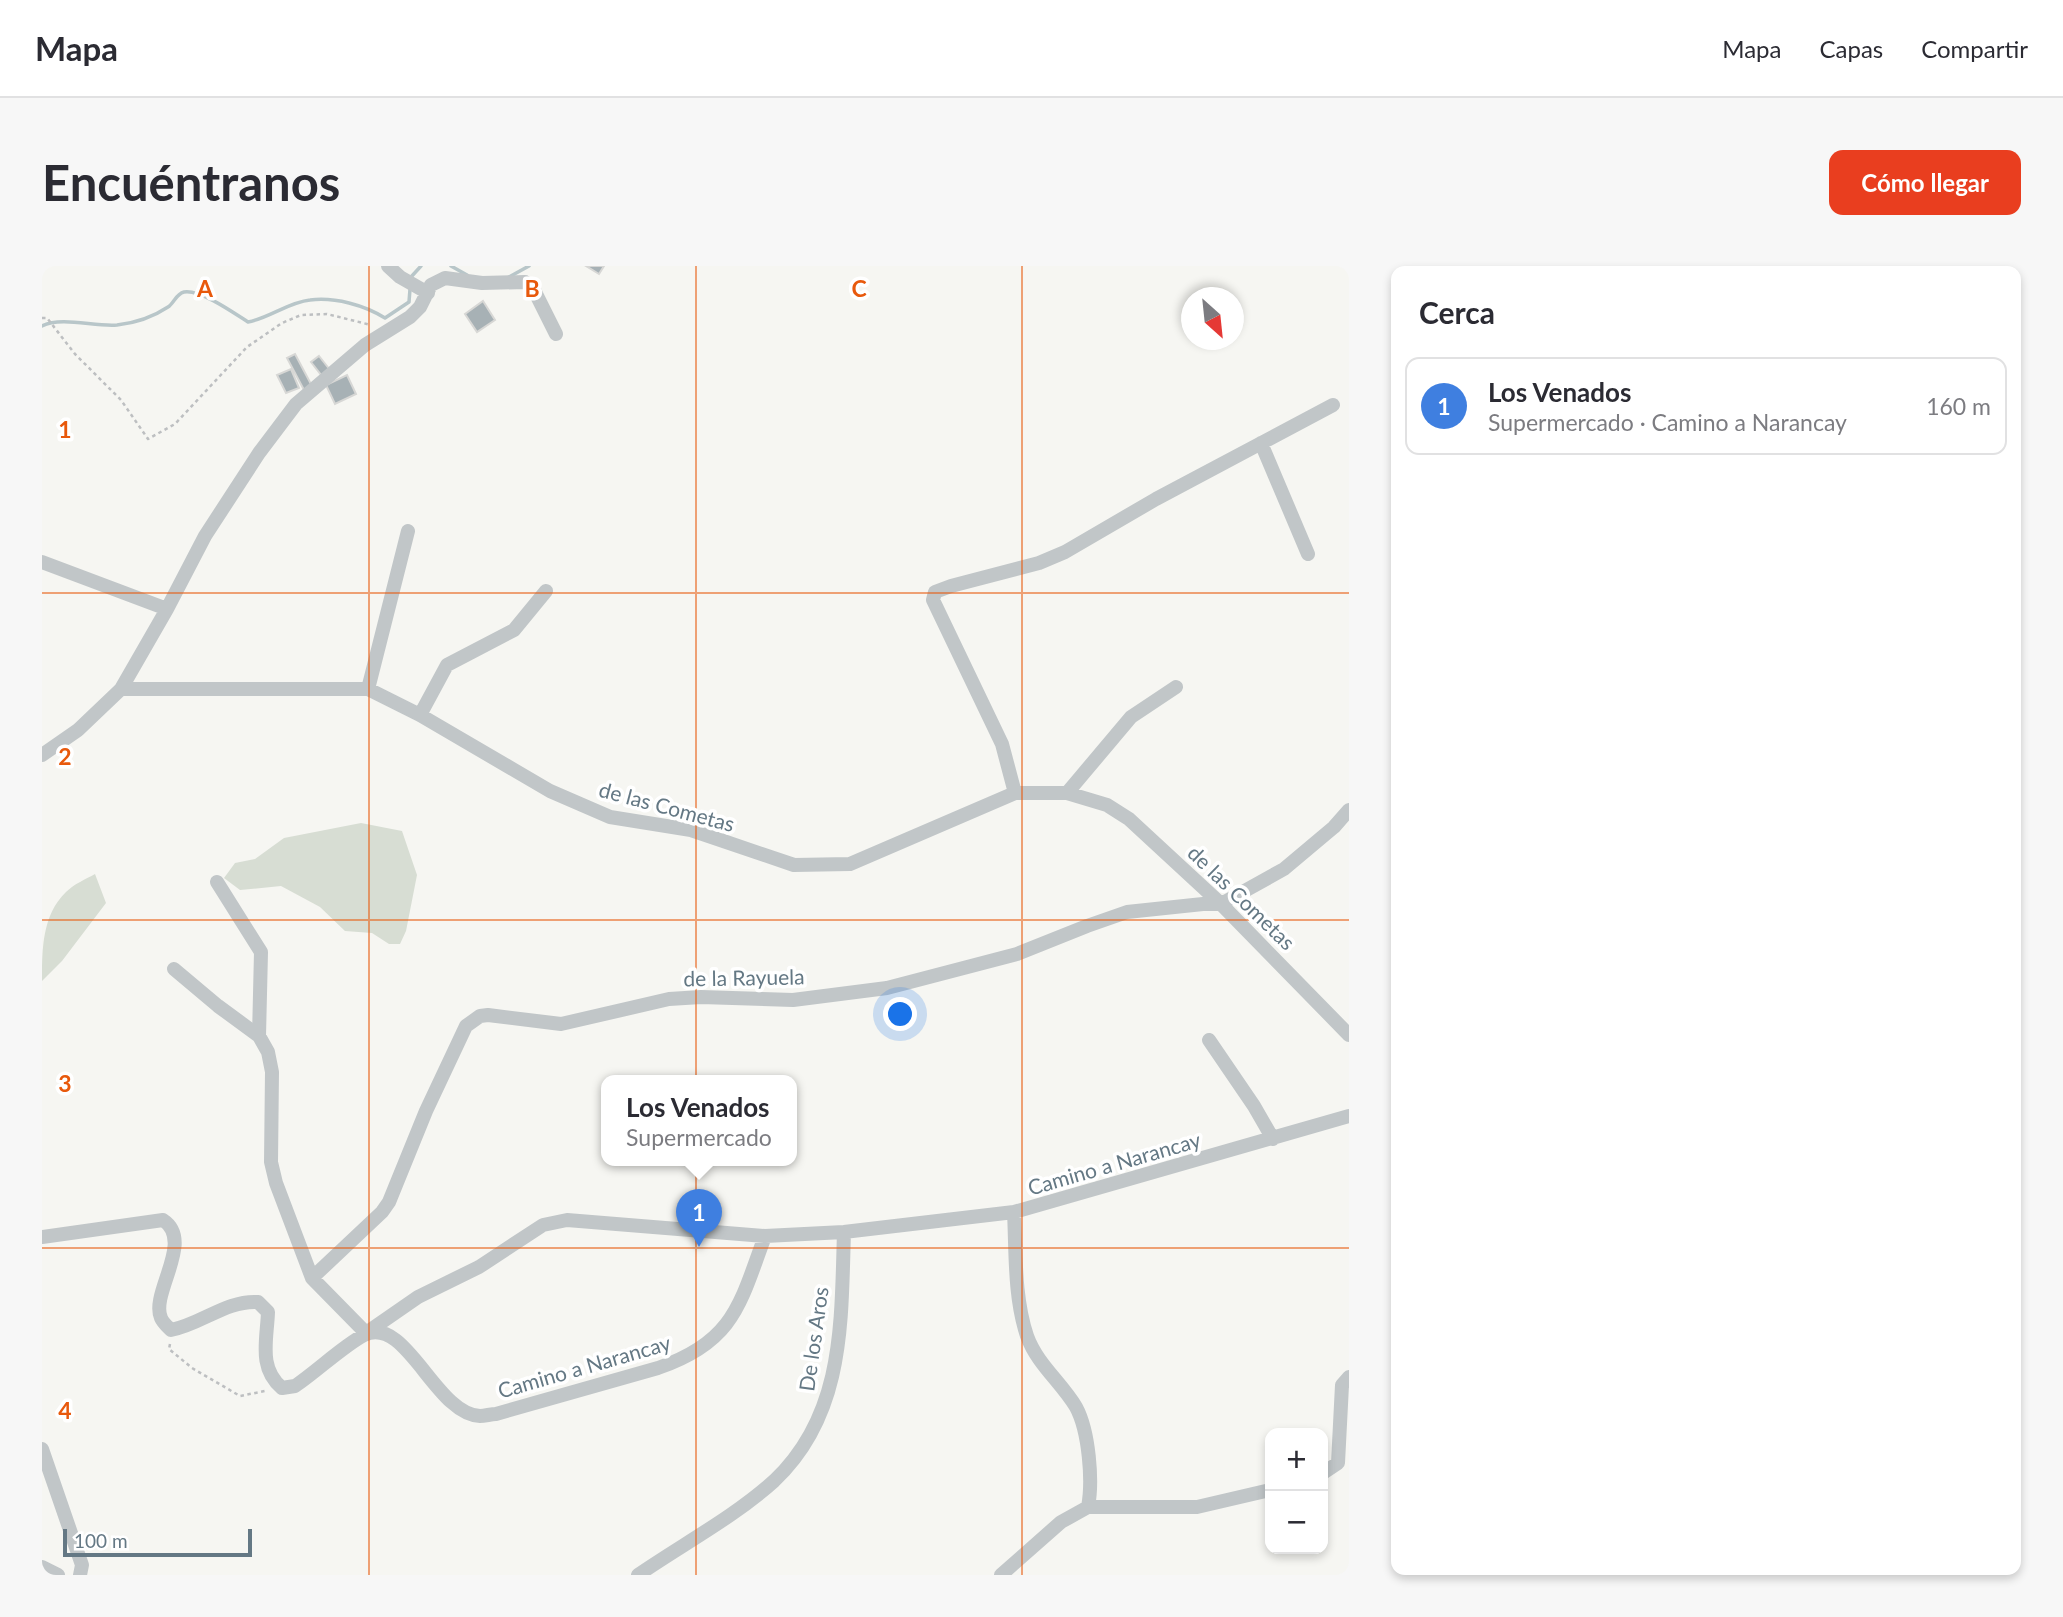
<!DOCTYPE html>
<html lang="es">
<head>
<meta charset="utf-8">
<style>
	:root { --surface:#fff; --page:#f7f7f7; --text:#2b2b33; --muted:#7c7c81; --line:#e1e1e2; --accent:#e93e1f }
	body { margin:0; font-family:Lato,sans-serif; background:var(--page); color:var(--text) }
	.controls { position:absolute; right:21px; bottom:21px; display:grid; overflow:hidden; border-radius:14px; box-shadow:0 4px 10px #0003 }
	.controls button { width:63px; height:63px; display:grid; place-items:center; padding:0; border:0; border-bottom:2px solid var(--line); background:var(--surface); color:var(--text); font:35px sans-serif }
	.compass { position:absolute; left:1139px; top:21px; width:63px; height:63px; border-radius:50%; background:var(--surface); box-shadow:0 4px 10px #0003; rotate:153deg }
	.scale { position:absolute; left:21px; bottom:18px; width:189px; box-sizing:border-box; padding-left:7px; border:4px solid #647884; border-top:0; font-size:19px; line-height:24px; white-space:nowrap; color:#647884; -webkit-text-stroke:5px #fff; paint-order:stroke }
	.you { position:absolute; left:859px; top:749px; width:24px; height:24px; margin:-18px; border:5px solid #fff; border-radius:50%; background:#1a73e8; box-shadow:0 0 0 10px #1a73e833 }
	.badge { display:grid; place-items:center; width:46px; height:46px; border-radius:50%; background:var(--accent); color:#fff; font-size:23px; font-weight:700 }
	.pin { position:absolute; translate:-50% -58px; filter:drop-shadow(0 2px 4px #0008) }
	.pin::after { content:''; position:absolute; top:37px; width:24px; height:21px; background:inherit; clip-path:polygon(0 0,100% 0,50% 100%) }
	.popup { position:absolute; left:559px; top:809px; width:196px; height:91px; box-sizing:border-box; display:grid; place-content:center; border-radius:14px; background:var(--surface); filter:drop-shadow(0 2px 5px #0005); font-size:23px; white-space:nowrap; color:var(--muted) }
	.popup b { font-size:26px; color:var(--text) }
	.popup::after { content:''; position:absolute; left:50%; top:100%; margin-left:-14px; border:14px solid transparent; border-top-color:var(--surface) }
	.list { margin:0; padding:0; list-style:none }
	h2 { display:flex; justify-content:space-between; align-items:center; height:91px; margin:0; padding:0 28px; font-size:30px }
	h2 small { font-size:23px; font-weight:400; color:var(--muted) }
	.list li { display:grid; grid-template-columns:46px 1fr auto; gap:21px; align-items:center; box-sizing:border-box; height:98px; margin:0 14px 14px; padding:0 14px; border:2px solid var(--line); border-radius:14px }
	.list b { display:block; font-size:26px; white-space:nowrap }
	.list p { margin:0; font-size:23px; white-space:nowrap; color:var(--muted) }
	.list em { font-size:23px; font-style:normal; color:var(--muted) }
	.map { position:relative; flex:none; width:1307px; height:1309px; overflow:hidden; border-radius:14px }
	header { display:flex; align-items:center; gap:42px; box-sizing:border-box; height:98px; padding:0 35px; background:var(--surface); border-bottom:2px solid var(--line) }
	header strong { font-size:33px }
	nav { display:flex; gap:38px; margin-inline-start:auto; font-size:24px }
	.intro { display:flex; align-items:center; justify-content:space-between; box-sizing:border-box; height:168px; padding:0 42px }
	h1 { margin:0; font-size:49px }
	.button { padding:18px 32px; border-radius:14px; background:var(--accent); color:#fff; font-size:24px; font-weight:700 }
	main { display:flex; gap:42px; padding:0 42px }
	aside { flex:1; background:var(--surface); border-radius:14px; box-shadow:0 4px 10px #0003 }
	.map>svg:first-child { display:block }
	.green { fill:#d7ddd3 }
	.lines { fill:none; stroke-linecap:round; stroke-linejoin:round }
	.stream { stroke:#b8c6c9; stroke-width:3.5 }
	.building { fill:#a7b1b5; stroke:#d7d7d5; stroke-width:2 }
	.path { stroke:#bdbfc1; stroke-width:2.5; stroke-dasharray:3.5 3.5; stroke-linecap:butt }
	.minor { stroke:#c1c6c8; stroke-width:14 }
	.grid { fill:none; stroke:#e8590c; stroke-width:2; stroke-opacity:0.55 }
	.labels { text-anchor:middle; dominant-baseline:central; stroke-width:7; stroke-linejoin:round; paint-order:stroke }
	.street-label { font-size:21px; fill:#647884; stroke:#fff }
	.grid-label { font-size:23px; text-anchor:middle; font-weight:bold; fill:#e8590c; stroke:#fff; stroke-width:7; stroke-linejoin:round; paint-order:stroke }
</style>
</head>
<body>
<header>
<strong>Mapa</strong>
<nav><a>Mapa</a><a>Capas</a><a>Compartir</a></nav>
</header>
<div class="intro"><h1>Encuéntranos</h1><a class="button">Cómo llegar</a></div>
<main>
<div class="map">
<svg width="1307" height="1309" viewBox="0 0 1307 1309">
	<rect width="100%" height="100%" fill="#f6f6f2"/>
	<path class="green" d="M319,557L360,565L375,609L364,665L358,678H347L330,667L303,665L278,641L239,620L198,624L182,612L193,597L213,593L242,572Z
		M53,608L64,637L20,695L0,715C0,684 0,649 24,626C32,618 44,613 53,608Z"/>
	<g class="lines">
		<path class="stream" d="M409,0L425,9
			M369,11L379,0
			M467,11L487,0
			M0,60C20,50 52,61 75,59C93,57 111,51 126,41C132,37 134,28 142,26C158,23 192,47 206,56C227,52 247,36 268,34C293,31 322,39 343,52L367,36L368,23"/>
	</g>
	<path class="building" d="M544,0H562L557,8Z
		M441,35L453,54L435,66L423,48Z
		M253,88L270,120L262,124L245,92Z
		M277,90L288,104L280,110L269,96Z
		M249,103L257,122L244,127L235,109Z
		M305,109L314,128L293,138L284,119Z"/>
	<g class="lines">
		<path class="path" d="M0,52H5L33,88L79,134L106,173L133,158L205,81L240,57L259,49L285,48L329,59
			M128,1078L127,1083L150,1102L198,1130L223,1125"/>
		<path class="minor" d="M346,0L358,11L386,27
			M1219,177L1266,288
			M0,296L125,343
			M79,423L125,343L163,270L217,187L254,138L323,79L368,51L378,41L389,19L403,12L440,17L483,16L491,22L514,68
			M326,423L366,265
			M378,449L405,399L472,364L504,325
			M0,489L36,464L79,423H326L378,449L508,525L568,551L649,564L752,599L808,598L973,527H1025L1065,539L1087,553L1179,638L1307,769
			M973,527L960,478L891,334L893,326L909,320L997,297L1023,286L1114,233L1291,139
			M1025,527L1089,451L1134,421
			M175,616L219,686L217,770
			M132,703L176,740L217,770L226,786L230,806L229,896L234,917L270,1012L324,1067L376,1031L437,1001L501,959L525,954L723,970L802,966L972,946L1307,850
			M1167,774L1212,840L1231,873
			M972,946C974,987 972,1031 985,1070C995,1098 1019,1116 1034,1141C1047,1165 1051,1215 1046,1241
			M0,971L121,954C153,975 108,1027 119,1052C121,1057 126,1061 129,1064C160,1058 184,1034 216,1036L226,1046C225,1074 216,1102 240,1122L253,1120C274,1106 301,1080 322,1069C364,1048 393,1148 438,1150C443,1150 449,1148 454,1148L616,1102C692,1076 698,1038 723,970
			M270,1012L340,946L347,936L384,845L424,760L438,750L446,749L519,758L627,733L659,731L751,734L845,722L975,688L1045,660L1085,646L1161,638H1179L1242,603L1292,561L1307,544
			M0,1183L40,1299L38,1309
			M1281,1207L1296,1197L1300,1119L1307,1111
			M0,1301L16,1309
			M596,1309C641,1278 692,1251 732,1215C803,1148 799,1056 802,966
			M959,1309L1019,1256L1046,1241H1155L1228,1224"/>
	</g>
	<path class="grid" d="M327,0V1309M654,0V1309M980,0V1309M0,327H1307M0,654H1307M0,982H1307"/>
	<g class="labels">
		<g class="street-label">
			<text transform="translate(625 540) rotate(15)">de las Cometas</text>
			<text transform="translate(1200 631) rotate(44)">de las Cometas</text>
			<text transform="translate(702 711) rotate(-1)">de la Rayuela</text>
			<text transform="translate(1072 897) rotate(-16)">Camino a Narancay</text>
			<text transform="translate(771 1073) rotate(-82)">De los Aros</text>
			<text transform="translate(542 1100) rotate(-16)">Camino a Narancay</text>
		</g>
	</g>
	<g class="grid-label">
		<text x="163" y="31">A</text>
		<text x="490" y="31">B</text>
		<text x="817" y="31">C</text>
		<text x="23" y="172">1</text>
		<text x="23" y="499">2</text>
		<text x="23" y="826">3</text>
		<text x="23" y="1153">4</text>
	</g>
</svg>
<div class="controls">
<button>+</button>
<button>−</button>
</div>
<svg class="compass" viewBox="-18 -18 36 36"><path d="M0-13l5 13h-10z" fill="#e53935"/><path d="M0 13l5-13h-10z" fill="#7c7c81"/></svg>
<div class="scale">100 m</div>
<div class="you"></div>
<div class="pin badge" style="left:657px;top:981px;background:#3f7fe0">1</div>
<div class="popup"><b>Los Venados</b>Supermercado</div>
</div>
<aside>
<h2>Cerca<small></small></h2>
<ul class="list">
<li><span class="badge" style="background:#3f7fe0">1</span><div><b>Los Venados</b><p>Supermercado · Camino a Narancay</p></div><em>160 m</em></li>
</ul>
</aside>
</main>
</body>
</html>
